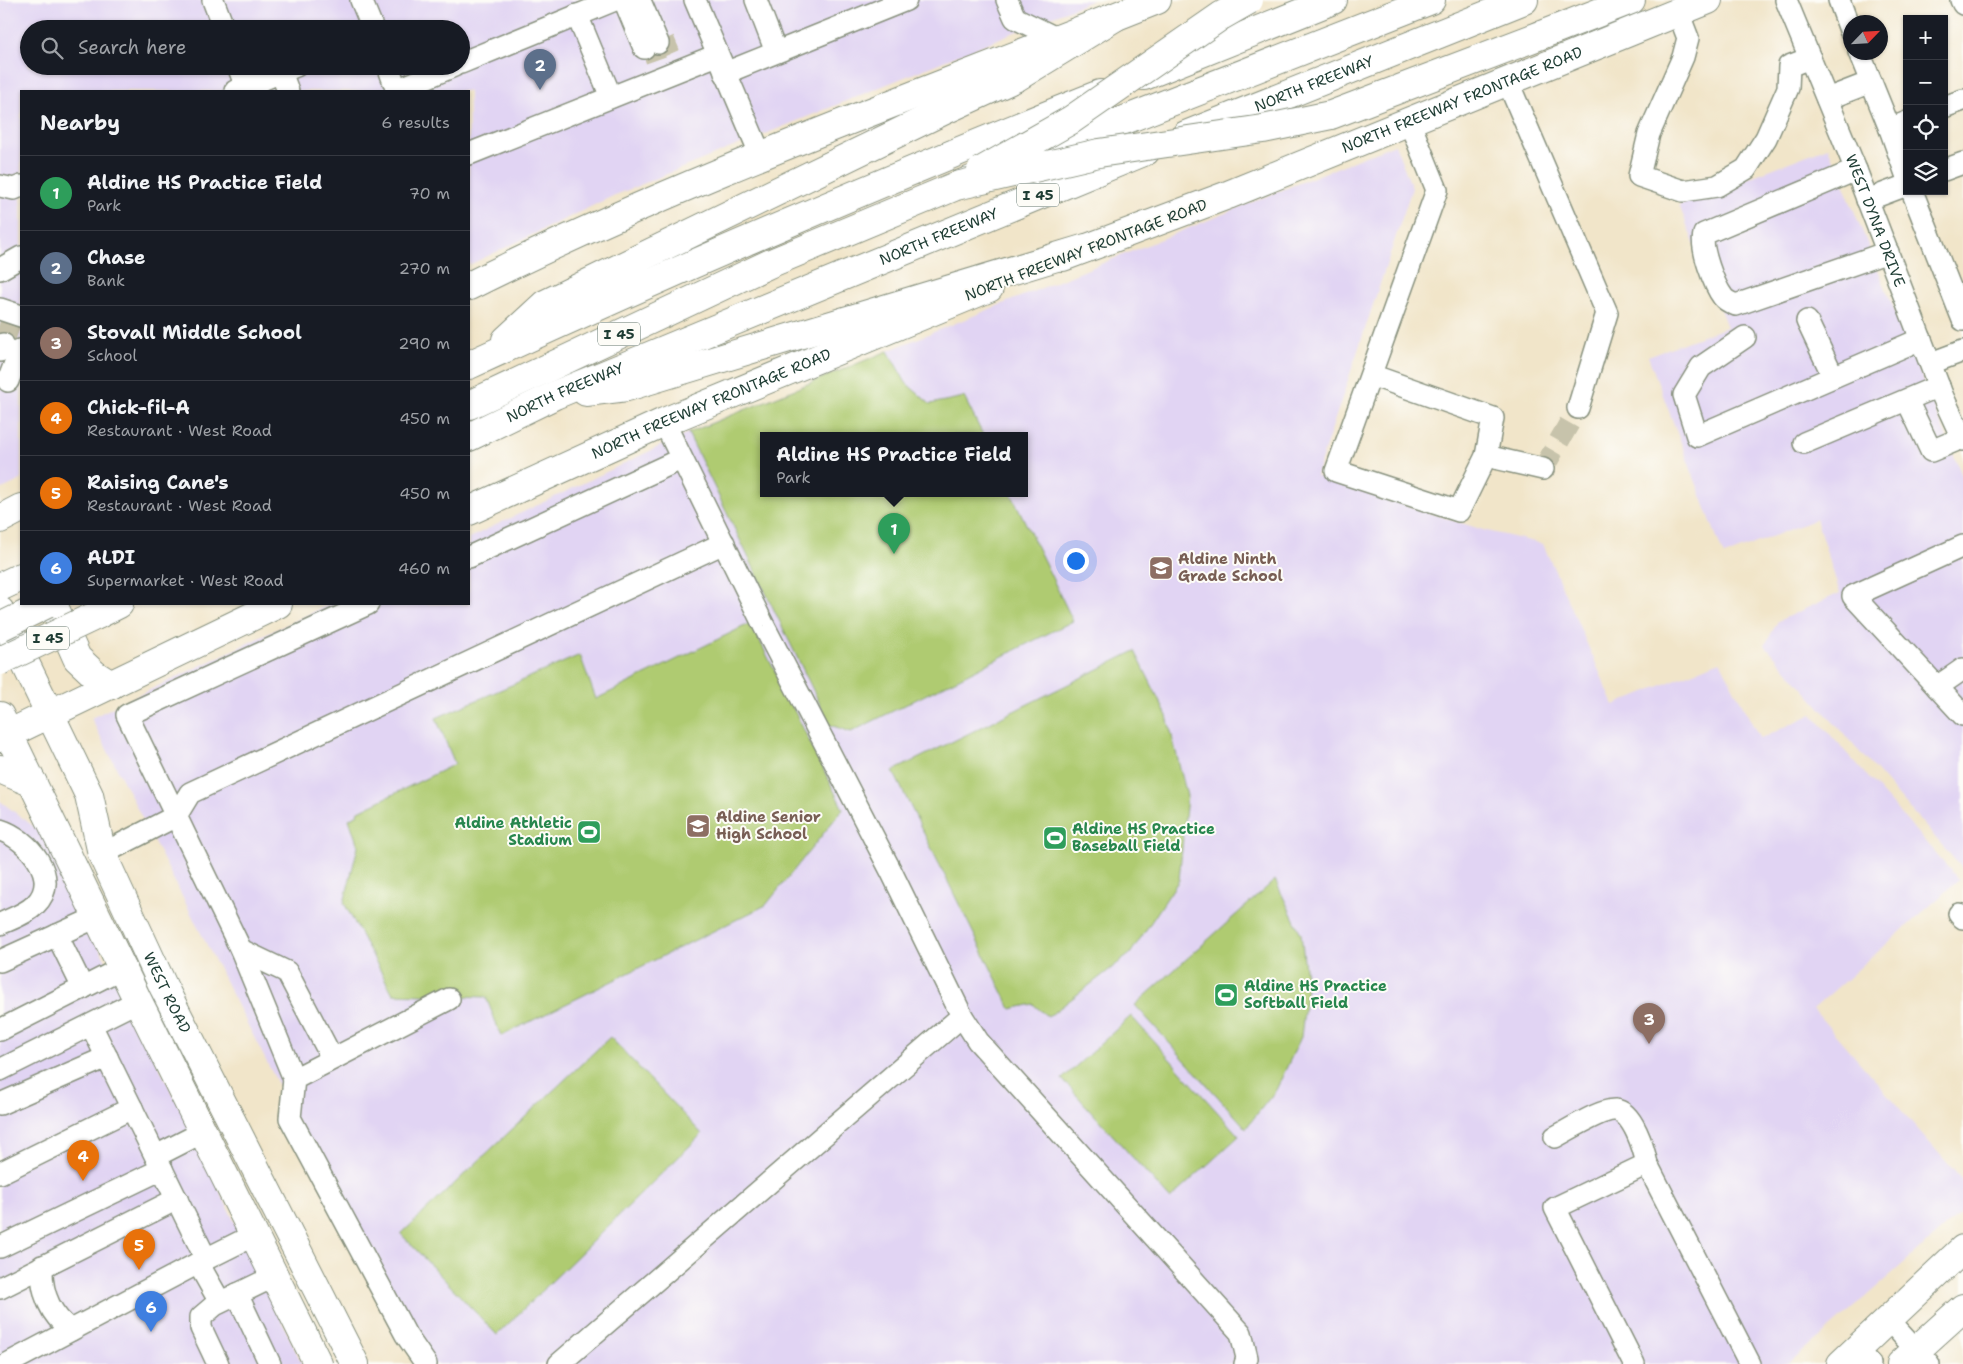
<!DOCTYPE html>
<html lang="en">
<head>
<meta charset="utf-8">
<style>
	:root { --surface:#171b24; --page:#20242c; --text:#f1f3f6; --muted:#9ea1a6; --line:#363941; --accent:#c8321e }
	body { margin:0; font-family:"Shantell Sans",sans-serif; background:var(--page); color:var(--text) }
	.controls { position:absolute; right:15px; top:15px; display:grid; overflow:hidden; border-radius:0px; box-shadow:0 1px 4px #0004 }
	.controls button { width:45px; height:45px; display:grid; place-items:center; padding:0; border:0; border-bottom:1px solid var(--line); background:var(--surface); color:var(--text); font:25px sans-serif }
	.compass { position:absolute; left:1843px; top:15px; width:45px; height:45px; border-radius:50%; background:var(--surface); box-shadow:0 1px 4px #0004; rotate:65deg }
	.you { position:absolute; left:1075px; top:560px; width:18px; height:18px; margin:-12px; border:4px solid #fff; border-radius:50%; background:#1a73e8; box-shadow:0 0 0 8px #1a73e833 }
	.badge { display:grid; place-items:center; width:32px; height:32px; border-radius:50%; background:var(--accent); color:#fff; font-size:16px; font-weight:700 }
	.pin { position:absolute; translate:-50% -41px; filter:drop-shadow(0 1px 2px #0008) }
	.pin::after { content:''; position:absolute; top:26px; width:18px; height:15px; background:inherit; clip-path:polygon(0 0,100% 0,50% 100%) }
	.popup { position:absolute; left:760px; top:432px; width:268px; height:65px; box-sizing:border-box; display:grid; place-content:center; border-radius:0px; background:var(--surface); filter:drop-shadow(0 1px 4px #0005); font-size:16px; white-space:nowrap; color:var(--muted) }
	.popup b { font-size:19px; color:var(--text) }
	.popup::after { content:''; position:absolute; left:50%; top:100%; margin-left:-10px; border:10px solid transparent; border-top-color:var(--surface) }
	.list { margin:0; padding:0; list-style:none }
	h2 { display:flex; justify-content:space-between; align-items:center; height:65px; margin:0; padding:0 20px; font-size:21px }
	h2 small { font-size:16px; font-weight:400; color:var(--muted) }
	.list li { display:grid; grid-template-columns:32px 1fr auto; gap:15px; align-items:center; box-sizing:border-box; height:75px; padding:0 20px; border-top:1px solid var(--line) }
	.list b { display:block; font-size:19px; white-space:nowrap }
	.list p { margin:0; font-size:16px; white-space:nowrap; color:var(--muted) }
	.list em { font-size:16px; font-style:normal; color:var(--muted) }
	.icon { flex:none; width:28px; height:28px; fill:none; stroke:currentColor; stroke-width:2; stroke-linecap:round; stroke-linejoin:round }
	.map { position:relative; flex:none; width:1963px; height:1364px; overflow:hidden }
	.search { position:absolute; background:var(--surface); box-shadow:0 1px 4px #0004; left:20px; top:20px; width:450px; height:55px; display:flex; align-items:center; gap:12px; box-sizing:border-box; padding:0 18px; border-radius:28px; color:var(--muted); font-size:19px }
	.panel { position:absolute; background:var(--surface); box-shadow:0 1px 4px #0004; left:20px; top:90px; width:450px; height:515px; border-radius:0px }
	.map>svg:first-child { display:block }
	.built { fill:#e1d4f3; fill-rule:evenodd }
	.green { fill:#afcb71; stroke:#678452 }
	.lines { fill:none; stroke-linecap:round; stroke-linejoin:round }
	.minor-tunnel { stroke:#c7c3ab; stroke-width:21; stroke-dasharray:21 11; stroke-linecap:butt }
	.minor-casing { stroke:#88917e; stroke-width:24 }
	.major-casing { stroke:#88917e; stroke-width:30 }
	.highway-casing { stroke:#88917e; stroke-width:30 }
	.minor { stroke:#fff; stroke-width:21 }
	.major { stroke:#fff; stroke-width:28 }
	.highway { stroke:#fff; stroke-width:28 }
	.highway-bridge-casing { stroke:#88917e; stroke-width:30; stroke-linecap:butt }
	.highway-bridge { stroke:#fff; stroke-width:28 }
	.labels { text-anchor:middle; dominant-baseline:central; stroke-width:4; stroke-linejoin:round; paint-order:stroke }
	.shield { fill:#fdfcf7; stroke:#62766e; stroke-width:1 }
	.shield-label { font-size:14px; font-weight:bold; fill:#1f3d34 }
	.street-label { font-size:15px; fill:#1f3d34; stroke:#fdfcf7 }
	.education-label { font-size:15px; font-weight:bold; fill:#785e54; stroke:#fdfcf7; text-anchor:start }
	.leisure-label { font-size:15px; font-weight:bold; fill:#27864d; stroke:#fdfcf7; text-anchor:start }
</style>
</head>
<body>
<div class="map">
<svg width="1963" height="1364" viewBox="0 0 1963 1364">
	<rect width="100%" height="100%" fill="#fdfcf7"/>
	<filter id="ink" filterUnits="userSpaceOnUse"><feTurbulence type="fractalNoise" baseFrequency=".02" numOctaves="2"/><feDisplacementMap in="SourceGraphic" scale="10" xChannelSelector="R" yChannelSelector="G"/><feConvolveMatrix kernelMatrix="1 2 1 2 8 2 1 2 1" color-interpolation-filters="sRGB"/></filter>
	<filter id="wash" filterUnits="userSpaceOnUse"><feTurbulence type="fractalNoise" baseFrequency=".0096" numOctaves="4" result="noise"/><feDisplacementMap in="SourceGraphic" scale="20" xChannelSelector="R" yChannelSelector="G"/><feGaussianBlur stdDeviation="1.12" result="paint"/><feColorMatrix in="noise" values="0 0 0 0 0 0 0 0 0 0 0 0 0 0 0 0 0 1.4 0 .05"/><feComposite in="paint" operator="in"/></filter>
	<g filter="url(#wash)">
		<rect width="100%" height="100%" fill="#f1e5c9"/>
		<path class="built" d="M0,0H1093L613,196L469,265V91H21V480L0,490ZM29,29H461V66H29Z
			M1395,144L1412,188L1316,476L1483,530L1543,544L1614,705L1720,661L1760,739L1812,714L1959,880L1813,1009L1963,1181V1211L1789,1364H421L91,718L330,604H469V538L698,428ZM764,435H1024V493H764Z
			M1828,147L1963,478V869L1765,645L1778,621L1840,593L1816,519L1724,556L1648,356L1727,327L1679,205Z
			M0,801L41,832L189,1126L302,1364H0Z"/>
		<path class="green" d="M888,351L906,383L930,404L964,397L983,435H764V493H1011L1073,621L851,732L830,725L688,433Z
			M751,623L843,809L766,905L501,1036L486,997L393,994L344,903L358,846L349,819L358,814L357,812L455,764L436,718L580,655L596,699Z
			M1135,651L1167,716L1187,796L1179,880L1130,954L1048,1017L1033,1004L1011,1009L893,771Z
			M1275,880L1301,934L1307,986L1301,1037L1276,1090L1246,1128L1135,1005Z
			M1131,1016L1239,1136L1170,1199L1062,1079Z
			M610,1037L702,1134L497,1335L401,1234Z"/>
	</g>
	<g filter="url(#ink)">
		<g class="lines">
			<path class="minor-tunnel" d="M664,40L670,54
				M651,46L656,60
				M3,344L10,324
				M1543,469L1578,408"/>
			<defs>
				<g id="minor">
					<path d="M213,0L224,29"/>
					<path d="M361,0L373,29"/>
					<path d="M624,0L644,48"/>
					<path d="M695,0L761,156"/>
					<path d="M756,0L776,52"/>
					<path d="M1007,0L1015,18L1056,38"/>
					<path id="s1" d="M1786,0L1856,170L1943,397L1963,440"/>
					<path d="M1839,0L1850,30"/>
					<path d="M1961,0L1963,4"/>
					<path d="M641,3L658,43"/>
					<path d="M1678,12L1688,38L1683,57L1649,134L1639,176L1683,191L1717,186L1746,169L1766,138L1788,88L1789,66L1810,58"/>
					<path d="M577,15L611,97"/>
					<path d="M461,63L615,0"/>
					<path d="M238,66L246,87"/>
					<path d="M388,66L397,91"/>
					<path d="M281,72L288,91"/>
					<path d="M725,73L906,0"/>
					<path d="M1507,80L1607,313L1578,408"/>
					<path d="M1871,82L1890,129"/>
					<path d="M397,90L454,66"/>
					<path d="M235,91L296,66"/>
					<path d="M1827,99L1871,82L1859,52"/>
					<path d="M1944,107L1963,100"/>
					<path d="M1907,122L1890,129L1907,177"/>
					<path d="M469,154L717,55"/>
					<path d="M1856,170L1704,234C1700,248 1714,285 1723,297C1726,301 1731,303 1736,305L1888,252"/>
					<path d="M1944,170L1963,163"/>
					<path d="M0,186L14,189L21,186"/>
					<path d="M1912,191L1963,320"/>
					<path d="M1867,200L1907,185"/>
					<path d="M0,269L21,257"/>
					<path d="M0,309L21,316"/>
					<path d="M1807,321L1833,376"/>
					<path d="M1745,337L1701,367L1684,395L1697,436L1921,339"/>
					<path d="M0,351L3,344"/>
					<path d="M1931,363L1963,351"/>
					<path d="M1371,375L1493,418L1486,456L1459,511L1336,471L1437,190L1409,121"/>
					<path d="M8,381L20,350"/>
					<path d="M1907,400L1931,451L1962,438"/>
					<path d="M664,422L764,626L891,871L962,1016L978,1041L1241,1333L1247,1358L1245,1364"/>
					<path d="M1804,443L1939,386"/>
					<path d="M1486,456L1543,469"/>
					<path d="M1963,546L1853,596L1963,715"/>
					<path d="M469,557L681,459"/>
					<path d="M1937,687L1963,669"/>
					<path d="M0,830C27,838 63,878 35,905C26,914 11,919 0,924"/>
					<path d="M102,854L176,816L190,793L724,543"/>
					<path d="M1959,914L1963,918"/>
					<path d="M57,935L83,988"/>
					<path d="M241,950L287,972L332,1058"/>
					<path d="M0,961L97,917"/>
					<path d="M91,1025L206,1259L254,1235"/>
					<path d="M0,1030L122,968"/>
					<path d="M0,1070L138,1001"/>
					<path d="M294,1079L241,950L127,715L368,604"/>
					<path d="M0,1104L107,1057"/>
					<path d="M1555,1137C1569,1130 1601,1109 1615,1110C1633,1111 1644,1150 1647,1164L1750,1364"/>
					<path d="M156,1156L203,1132"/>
					<path d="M0,1173L132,1108"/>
					<path d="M0,1247L162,1169"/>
					<path d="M198,1263L220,1302"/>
					<path d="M42,1266C41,1292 50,1315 71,1330"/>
					<path d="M0,1288L177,1199"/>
					<path d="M237,1294L270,1364"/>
					<path d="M1888,1319L1929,1364"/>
					<path d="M1856,1350L1870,1364"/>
					<path d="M7,1364L206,1259"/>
					<path d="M218,1364L201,1328V1317L215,1305L275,1276"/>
					<path d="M426,1364L406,1335L290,1118L294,1079L449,999"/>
					<path d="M559,1364L962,1016"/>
					<path d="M1634,1364L1555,1208L1647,1164"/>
				</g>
				<g id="major">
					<path id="s2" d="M1063,257L1228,195L1708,0"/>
					<path d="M469,286C691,175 927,92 1157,0"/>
					<path id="s3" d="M469,511L664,422L989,288"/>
					<path d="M0,519L21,508"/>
					<path d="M53,604L77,658L94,674L111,685"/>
					<path id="s4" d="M0,611L89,795L102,854L164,988L355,1364"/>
					<path d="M0,716L138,1001L318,1364"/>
					<path d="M0,738L278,604"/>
					<path d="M0,769L33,783"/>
					<path d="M1841,1364L1963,1249"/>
					<path d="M1901,1364L1963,1308"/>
				</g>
				<g id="highway">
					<path d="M1541,35L1631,0"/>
					<path d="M1144,76L1333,0"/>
					<path id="s5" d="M1186,135L1524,0"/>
					<path d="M506,340L545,304L943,111L1017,77L1115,17"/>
					<path d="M469,365C677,269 887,179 1100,94"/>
					<path d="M586,392L627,387L1086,248"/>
					<path d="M469,405L769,264L956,186L1431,0"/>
					<path id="s6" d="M469,437L555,395L1146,151"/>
					<path d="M0,587L21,577"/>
					<path d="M97,615L119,604"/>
				</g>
			</defs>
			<use href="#minor" class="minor-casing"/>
			<use href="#major" class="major-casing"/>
			<use href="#highway" class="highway-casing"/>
			<use href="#minor" class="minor"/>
			<use href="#major" class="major"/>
			<use href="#highway" class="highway"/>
			<defs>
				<path id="highway-bridge" d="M981,171L1071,120L1221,16L1249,0
					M956,186L1099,153L1263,129L1331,115L1541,35
					M0,627L47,604
					M0,661L97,615"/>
			</defs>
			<use href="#highway-bridge" class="highway-bridge-casing"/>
			<use href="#highway-bridge" class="highway-bridge"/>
		</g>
	</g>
	<defs>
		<symbol id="school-square" viewBox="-11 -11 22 22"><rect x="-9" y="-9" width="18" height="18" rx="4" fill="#8d6e63" stroke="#fdfcf7"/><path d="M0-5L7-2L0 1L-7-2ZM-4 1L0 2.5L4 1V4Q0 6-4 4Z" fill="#fff"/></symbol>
		<symbol id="stadium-square" viewBox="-11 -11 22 22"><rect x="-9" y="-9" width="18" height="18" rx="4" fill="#2e9e5b" stroke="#fdfcf7"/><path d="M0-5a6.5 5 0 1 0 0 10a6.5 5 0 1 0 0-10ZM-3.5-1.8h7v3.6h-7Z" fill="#fff"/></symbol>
	</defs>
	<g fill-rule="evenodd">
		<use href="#school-square" x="1147" y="554" width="28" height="28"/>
		<use href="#school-square" x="684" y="812" width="28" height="28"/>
		<use href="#stadium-square" x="575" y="818" width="28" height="28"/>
		<use href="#stadium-square" x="1041" y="824" width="28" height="28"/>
		<use href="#stadium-square" x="1212" y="981" width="28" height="28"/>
	</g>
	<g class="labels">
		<g class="shield">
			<rect x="1017" y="183.5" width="42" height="23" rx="4"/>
			<rect x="598" y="322.5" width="42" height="23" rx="4"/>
			<rect x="27" y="626.5" width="42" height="23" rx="4"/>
		</g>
		<g class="shield-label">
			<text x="1038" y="195">I 45</text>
			<text x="619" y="334">I 45</text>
			<text x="48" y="638">I 45</text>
		</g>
		<g class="street-label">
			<text stroke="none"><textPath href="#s5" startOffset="138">NORTH FREEWAY</textPath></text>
			<text stroke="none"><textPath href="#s2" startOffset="429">NORTH FREEWAY FRONTAGE ROAD</textPath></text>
			<text stroke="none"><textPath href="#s1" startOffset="238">WEST DYNA DRIVE</textPath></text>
			<text stroke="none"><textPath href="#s6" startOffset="511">NORTH FREEWAY</textPath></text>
			<text transform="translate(1086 250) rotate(-21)">NORTH FREEWAY FRONTAGE ROAD</text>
			<text stroke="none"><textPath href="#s6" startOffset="106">NORTH FREEWAY</textPath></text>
			<text stroke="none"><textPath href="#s3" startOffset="265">NORTH FREEWAY FRONTAGE ROAD</textPath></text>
			<text stroke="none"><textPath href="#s4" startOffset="418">WEST ROAD</textPath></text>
		</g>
		<g class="education-label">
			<text x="1178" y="559">Aldine Ninth<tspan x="1178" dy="17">Grade School</tspan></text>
			<text x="716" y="817">Aldine Senior<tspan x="716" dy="17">High School</tspan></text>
		</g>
		<g class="leisure-label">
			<text x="572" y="823" text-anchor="end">Aldine Athletic<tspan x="572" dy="17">Stadium</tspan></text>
			<text x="1072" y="829">Aldine HS Practice<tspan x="1072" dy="17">Baseball Field</tspan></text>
			<text x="1244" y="986">Aldine HS Practice<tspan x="1244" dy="17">Softball Field</tspan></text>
		</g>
	</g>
</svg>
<div class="controls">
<button>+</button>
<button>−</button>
<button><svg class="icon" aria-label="locate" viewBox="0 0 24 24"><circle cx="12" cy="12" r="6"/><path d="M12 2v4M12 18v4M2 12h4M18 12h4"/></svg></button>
<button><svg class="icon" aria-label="layers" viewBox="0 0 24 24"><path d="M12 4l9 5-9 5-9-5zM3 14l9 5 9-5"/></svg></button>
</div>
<svg class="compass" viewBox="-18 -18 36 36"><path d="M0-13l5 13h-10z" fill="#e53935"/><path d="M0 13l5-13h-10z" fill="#9ea1a6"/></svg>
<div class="you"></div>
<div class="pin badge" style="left:894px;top:554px;background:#2e9e5b">1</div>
<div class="popup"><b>Aldine HS Practice Field</b>Park</div>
<div class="pin badge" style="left:540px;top:90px;background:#5c6f8a">2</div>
<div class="pin badge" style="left:1649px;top:1044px;background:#8d6e63">3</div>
<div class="pin badge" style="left:83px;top:1181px;background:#e8710a">4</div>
<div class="pin badge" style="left:139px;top:1270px;background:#e8710a">5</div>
<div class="pin badge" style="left:151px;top:1332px;background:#3f7fe0">6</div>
<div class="search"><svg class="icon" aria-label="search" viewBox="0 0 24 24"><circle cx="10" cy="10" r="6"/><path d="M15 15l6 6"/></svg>Search here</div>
<section class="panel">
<h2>Nearby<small>6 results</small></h2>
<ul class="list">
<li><span class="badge" style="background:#2e9e5b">1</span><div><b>Aldine HS Practice Field</b><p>Park</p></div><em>70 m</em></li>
<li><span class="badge" style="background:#5c6f8a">2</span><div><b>Chase</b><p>Bank</p></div><em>270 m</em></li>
<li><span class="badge" style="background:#8d6e63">3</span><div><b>Stovall Middle School</b><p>School</p></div><em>290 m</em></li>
<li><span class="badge" style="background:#e8710a">4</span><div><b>Chick-fil-A</b><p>Restaurant · West Road</p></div><em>450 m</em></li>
<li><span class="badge" style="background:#e8710a">5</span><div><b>Raising Cane's</b><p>Restaurant · West Road</p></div><em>450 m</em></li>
<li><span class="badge" style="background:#3f7fe0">6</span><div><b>ALDI</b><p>Supermarket · West Road</p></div><em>460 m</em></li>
</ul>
</section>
</div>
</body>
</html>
